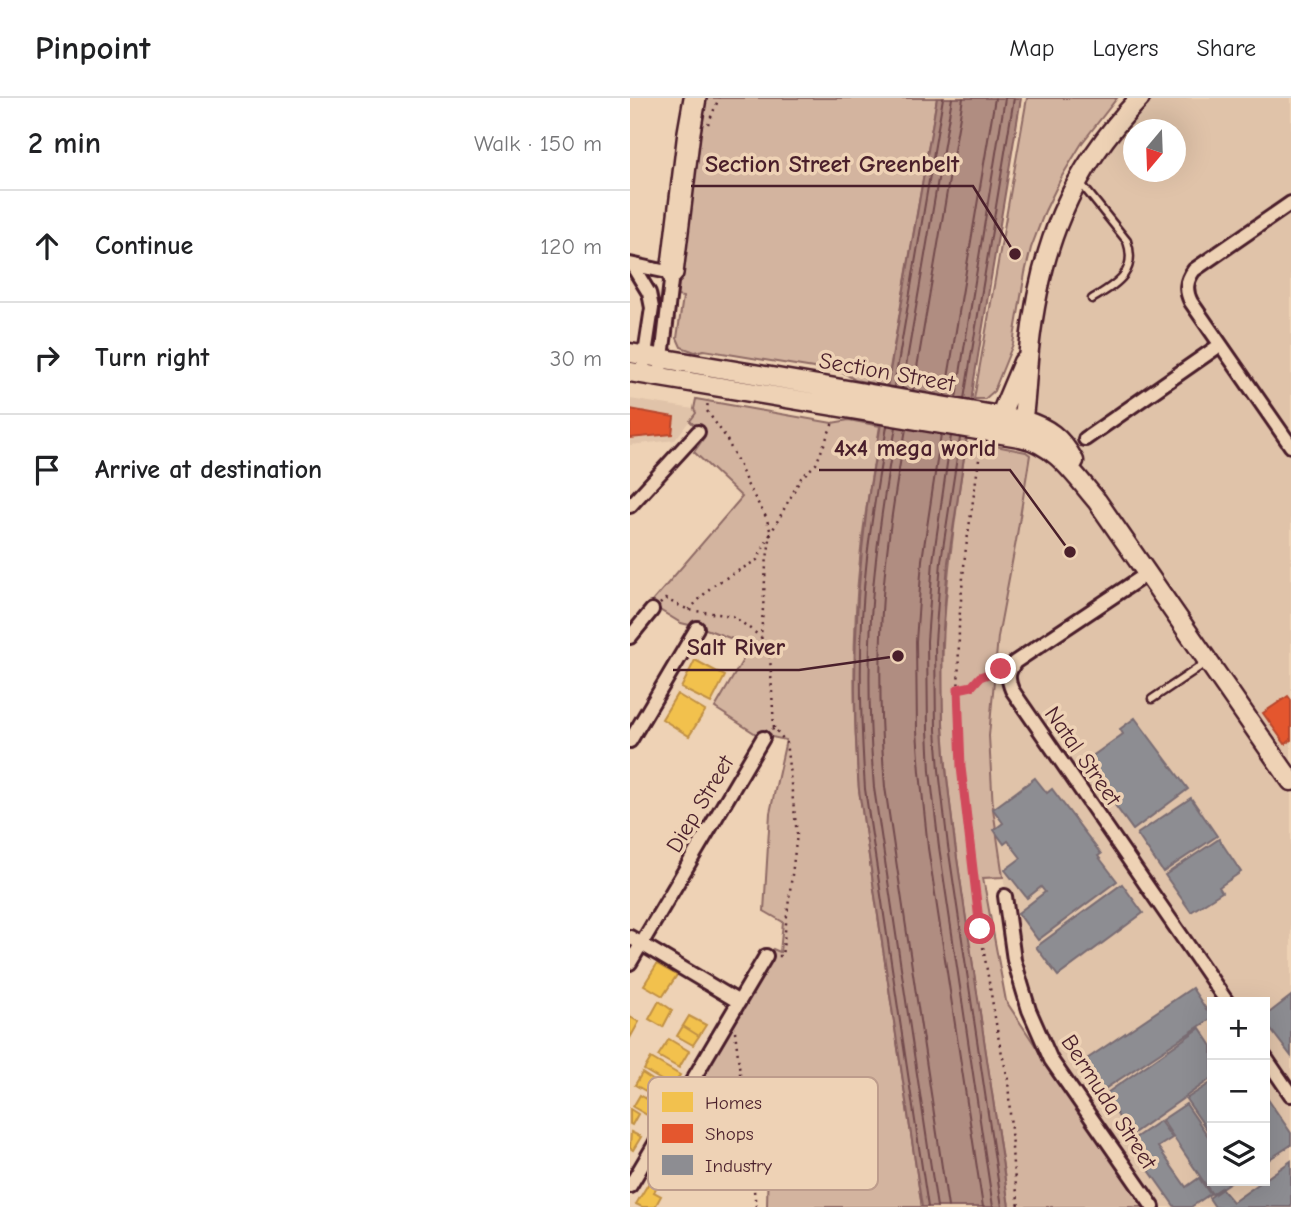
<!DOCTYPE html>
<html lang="en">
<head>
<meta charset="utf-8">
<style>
	:root { --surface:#fff; --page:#f6f6f6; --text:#202124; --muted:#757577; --line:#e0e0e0 }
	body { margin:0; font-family:"Comic Neue",sans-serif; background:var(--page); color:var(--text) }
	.controls { position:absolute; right:21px; bottom:21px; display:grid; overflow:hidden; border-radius:0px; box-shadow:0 7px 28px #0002 }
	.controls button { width:63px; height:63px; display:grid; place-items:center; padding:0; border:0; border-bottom:2px solid var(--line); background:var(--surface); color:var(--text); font:35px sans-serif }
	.compass { position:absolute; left:493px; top:21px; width:63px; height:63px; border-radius:50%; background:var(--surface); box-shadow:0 7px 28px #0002; rotate:199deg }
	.stop { position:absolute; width:21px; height:21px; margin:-16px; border:5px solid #d1495b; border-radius:50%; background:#fff }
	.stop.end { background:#d1495b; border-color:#fff; box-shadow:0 2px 7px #0008 }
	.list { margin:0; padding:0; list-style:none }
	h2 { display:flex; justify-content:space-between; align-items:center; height:91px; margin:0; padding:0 28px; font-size:30px }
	h2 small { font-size:23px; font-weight:400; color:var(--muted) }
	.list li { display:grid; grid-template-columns:46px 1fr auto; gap:21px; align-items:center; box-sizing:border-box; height:112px; padding:0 28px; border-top:2px solid var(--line) }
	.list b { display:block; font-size:26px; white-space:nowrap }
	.list em { font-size:23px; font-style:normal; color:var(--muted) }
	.icon { flex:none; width:38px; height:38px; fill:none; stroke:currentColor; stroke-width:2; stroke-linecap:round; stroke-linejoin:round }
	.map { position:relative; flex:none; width:661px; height:1109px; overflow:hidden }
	header { display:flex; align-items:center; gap:42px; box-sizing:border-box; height:98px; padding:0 35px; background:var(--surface); border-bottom:2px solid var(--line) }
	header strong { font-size:33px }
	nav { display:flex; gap:38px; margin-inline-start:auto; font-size:24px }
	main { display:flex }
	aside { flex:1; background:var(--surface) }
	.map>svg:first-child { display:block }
	.built { fill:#e0c3a9; fill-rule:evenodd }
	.green { fill:#d3b49f; stroke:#8e6a65; stroke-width:2 }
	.water { fill:#b08d81; stroke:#87615f; stroke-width:2 }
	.homes { fill:#f2c14e; stroke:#c09044; stroke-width:2 }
	.shops { fill:#e4572e; stroke:#b6462d; stroke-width:2 }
	.industry { fill:#8d8d92; stroke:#796c73; stroke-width:2 }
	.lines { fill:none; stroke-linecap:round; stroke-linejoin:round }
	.shore { stroke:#734b4d; stroke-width:2 }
	.lane-casing { stroke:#4a1f2b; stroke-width:11 }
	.street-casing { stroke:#4a1f2b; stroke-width:18 }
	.secondary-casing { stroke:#4a1f2b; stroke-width:23 }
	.highway-casing { stroke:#4a1f2b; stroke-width:26 }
	.path { stroke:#4a1f2b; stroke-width:2.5; stroke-dasharray:2 5; stroke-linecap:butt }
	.lane { stroke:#eed2b5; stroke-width:6 }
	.street { stroke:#eed2b5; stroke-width:12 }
	.secondary { stroke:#eed2b5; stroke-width:18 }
	.highway { stroke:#eed2b5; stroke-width:21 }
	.route { stroke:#d1495b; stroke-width:9 }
	.labels { text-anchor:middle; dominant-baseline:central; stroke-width:7; stroke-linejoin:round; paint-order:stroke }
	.street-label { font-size:23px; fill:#4a1f2b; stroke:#eed2b5 }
	.key { fill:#eed2b5; stroke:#bd9c8c; stroke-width:2 }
	.key-label { font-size:19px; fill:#4a1f2b }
	.leader { fill:none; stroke:#4a1f2b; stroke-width:2.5 }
	.callout-dot { fill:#4a1f2b; stroke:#eed2b5; stroke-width:2.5 }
	.callout-label { font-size:24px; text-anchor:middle; font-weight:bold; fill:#4a1f2b; stroke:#eed2b5; stroke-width:7; stroke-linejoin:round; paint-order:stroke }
</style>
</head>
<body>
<header>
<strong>Pinpoint</strong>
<nav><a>Map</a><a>Layers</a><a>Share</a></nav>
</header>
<main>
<aside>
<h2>2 min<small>Walk · 150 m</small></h2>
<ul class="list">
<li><svg class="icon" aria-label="ahead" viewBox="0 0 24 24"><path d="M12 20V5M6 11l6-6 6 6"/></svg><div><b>Continue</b></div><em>120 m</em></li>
<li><svg class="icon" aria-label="right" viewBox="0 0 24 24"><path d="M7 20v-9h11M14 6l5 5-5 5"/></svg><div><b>Turn right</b></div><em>30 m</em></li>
<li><svg class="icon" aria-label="arrive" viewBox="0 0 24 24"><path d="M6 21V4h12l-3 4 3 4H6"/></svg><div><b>Arrive at destination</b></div></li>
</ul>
</aside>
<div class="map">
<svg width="661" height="1109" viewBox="0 0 661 1109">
	<rect width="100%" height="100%" fill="#eed2b5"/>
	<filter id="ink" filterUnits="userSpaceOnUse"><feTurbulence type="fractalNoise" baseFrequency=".0143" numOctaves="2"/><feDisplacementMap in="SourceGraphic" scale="14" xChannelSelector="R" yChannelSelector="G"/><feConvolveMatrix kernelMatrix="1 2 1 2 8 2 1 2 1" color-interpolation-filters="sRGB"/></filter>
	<g filter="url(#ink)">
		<path class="built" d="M511,0H661V1109H525L422,962L400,912L376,797L363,712L359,638L366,558L400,357L386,314L426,130ZM503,32H545V74H503ZM582,904H635V1083H582Z
			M0,301L64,311L66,314L45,342L0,347Z"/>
		<path class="green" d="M74,0H307L257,288L225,282L214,275L74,252L65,254L51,249L47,240L53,199L47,198Z
			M397,0H487L452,45L432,78L415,113L401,150L395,175L383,246L364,293L355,301H344Z
			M66,301L202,325L219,322L250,328C243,372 234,416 230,461C222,538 223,615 229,692L292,1109H137L138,1061L55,1013L143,851L150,854L153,824L134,813L140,715L156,642L142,639L137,643L85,610L121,548L76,531L51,525L20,506L112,399L64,354L75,338L60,323L66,315L64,311Z
			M346,344L396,354L400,357L386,443L368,539L359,638L363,711L373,779L353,780L376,903L416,964L516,1109H379C366,1020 352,931 339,842C327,761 314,681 312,599C311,514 323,430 336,346Z"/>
		<path class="water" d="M307,0H391L344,282L336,346L318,464L312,544L313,631L316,672L325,747L379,1109H292L229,692C221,594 225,498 238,401Z"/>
		<path class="homes" d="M65,562L95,578L81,605L51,590Z
			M47,596L75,613L59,638L32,621Z
			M27,866L47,877L33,898L14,887Z
			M29,903L42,912L33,929L19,921Z
			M59,918L76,927L69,938L53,928Z
			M0,919L9,924L0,940Z
			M53,928L69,938L63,947L47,938Z
			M39,941L59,953L49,970L28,958Z
			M21,960L50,977L43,989L14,972Z
			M12,975L27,985L21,996L5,987Z
			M10,997L25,1006L19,1018L3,1009Z
			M0,1011L8,1016L2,1027L0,1026Z
			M1,1034L11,1039L3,1052L0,1050Z
			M20,1083L27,1088L24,1094L31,1098L25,1109H12L6,1106Z"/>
		<path class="shops" d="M0,311L44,319L42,336L0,340Z
			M658,598L661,602V642L655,646L633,615Z"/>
		<path class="industry" d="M505,620L558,691L503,732L454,664L493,636L490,631Z
			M405,680L417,695L422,691L471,756L468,758L487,783L408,842L388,815L415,794L411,789L397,800L375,772L391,760L378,743L374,746L364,732L373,725L363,711Z
			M561,700L587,738L533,774L507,736Z
			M589,741L611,774L589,789L592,794L561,814L535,777Z
			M492,786L513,815L428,878L406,849Z
			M562,890L582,920L470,994L451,965Z
			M661,898V958L635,924V918Z
			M570,930L582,948V980L501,1037L474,997Z
			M582,984V1039L556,1001Z
			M635,997L661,1035V1047L635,1064Z
			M556,1006L582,1044V1083H602L582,1096L532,1022Z
			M530,1023L542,1040L528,1049L556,1089L569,1080L580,1096L561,1109H545L499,1044Z
			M661,1063V1109H585L579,1100L592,1091L603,1104Z"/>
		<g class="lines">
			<path class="shore" d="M264,289L313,0
				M272,291L322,0
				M283,293L333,0
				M315,298L365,0
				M326,300L375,0
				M334,301L384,0
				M257,328C250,372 242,416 237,460C228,537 230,614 235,691L298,1109
				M266,329C258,373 251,417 246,461C237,537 238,614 244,690L307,1109
				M276,331C268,375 261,419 256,463C248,538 249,614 255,689L318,1109
				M311,336L292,462L286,543L287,633L290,674L298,750L353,1109
				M321,338L303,463L297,543L298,632L300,673L309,749L363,1109
				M330,340L311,463L305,544L306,632L309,672L318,748L372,1109"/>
			<defs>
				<path id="lane" d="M449,83L497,143C508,175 486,186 462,201
					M522,601L577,564"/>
				<path id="street" d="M661,105L564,172C556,183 555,192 561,204L661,348
					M0,166L42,175L31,268
					M2,167L19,195L22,210L12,276
					M455,341L590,247
					M0,408L68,334
					M518,475L385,564C378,574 377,580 382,592L597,904
					M0,539L22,512
					M0,643L67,530
					M375,798L384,862L399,912L421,962L523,1109
					M0,839L109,904
					M0,865L133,640
					M635,959L661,997
					M0,1088L136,858"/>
				<path id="secondary" d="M0,255L393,322C418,330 431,339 444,363
					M0,274L390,339C425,346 444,376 467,403L661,683
					M369,330L374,309L393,264
					M391,332C396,305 396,278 399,251C410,150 439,74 510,0"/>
				<path id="highway" d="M42,175L59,34L65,0"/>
			</defs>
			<use href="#lane" class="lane-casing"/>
			<use href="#street" class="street-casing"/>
			<use href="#secondary" class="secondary-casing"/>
			<use href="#highway" class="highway-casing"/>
			<path class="path" d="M78,26L89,0
				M351,348L335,457L329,525L328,628L331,669L350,831L369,943L378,981L383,1067L389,1109
				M30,506L35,501L59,512L103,518L131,539
				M59,512L82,488L127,462L141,435L136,419L117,386L110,368L95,338L77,313L78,301
				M328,591L342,588L350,579L367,573
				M144,630L140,558L131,539L136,467L141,435L171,380L186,366L204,322
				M142,632L144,630L156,644L167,736L152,858H146
				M105,933L126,1109"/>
			<use href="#lane" class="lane"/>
			<use href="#street" class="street"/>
			<use href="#secondary" class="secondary"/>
			<use href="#highway" class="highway"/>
		</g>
	</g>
	<g class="lines" filter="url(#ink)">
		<path class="route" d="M350,831L331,669L328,591L342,588L350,579L371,571"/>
	</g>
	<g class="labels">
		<g class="street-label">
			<text transform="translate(257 274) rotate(10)">Section Street</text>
			<text transform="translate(453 658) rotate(55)">Natal Street</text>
			<text transform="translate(70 706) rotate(-59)">Diep Street</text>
			<text transform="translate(479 1004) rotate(57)">Bermuda Street</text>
		</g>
	</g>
	<rect x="18" y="979" width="230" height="113" rx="10" class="key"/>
	<rect x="32" y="994" width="31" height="20" fill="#f2c14e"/>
	<rect x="32" y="1026" width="31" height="19" fill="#e4572e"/>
	<rect x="32" y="1057" width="31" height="20" fill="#8d8d92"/>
	<g class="key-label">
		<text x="75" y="1011">Homes</text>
		<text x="75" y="1042">Shops</text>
		<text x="75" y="1074">Industry</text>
	</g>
	<path class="leader" d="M385 156L343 88H61M440 454L380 372H189M268 558L169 572H43"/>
	<g class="callout-dot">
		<circle cx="385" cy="156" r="7"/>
		<circle cx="440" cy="454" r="7"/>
		<circle cx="268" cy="558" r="7"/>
	</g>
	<g class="callout-label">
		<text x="202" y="74">Section Street Greenbelt</text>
		<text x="285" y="358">4x4 mega world</text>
		<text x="106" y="557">Salt River</text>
	</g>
</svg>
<div class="controls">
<button>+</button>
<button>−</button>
<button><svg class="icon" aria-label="layers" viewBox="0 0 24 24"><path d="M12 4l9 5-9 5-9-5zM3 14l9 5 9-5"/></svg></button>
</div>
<svg class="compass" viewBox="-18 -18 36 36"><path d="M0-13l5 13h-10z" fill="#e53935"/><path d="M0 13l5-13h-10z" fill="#757577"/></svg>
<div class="stop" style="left:350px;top:831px"></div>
<div class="stop end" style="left:371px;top:571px"></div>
</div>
</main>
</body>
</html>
